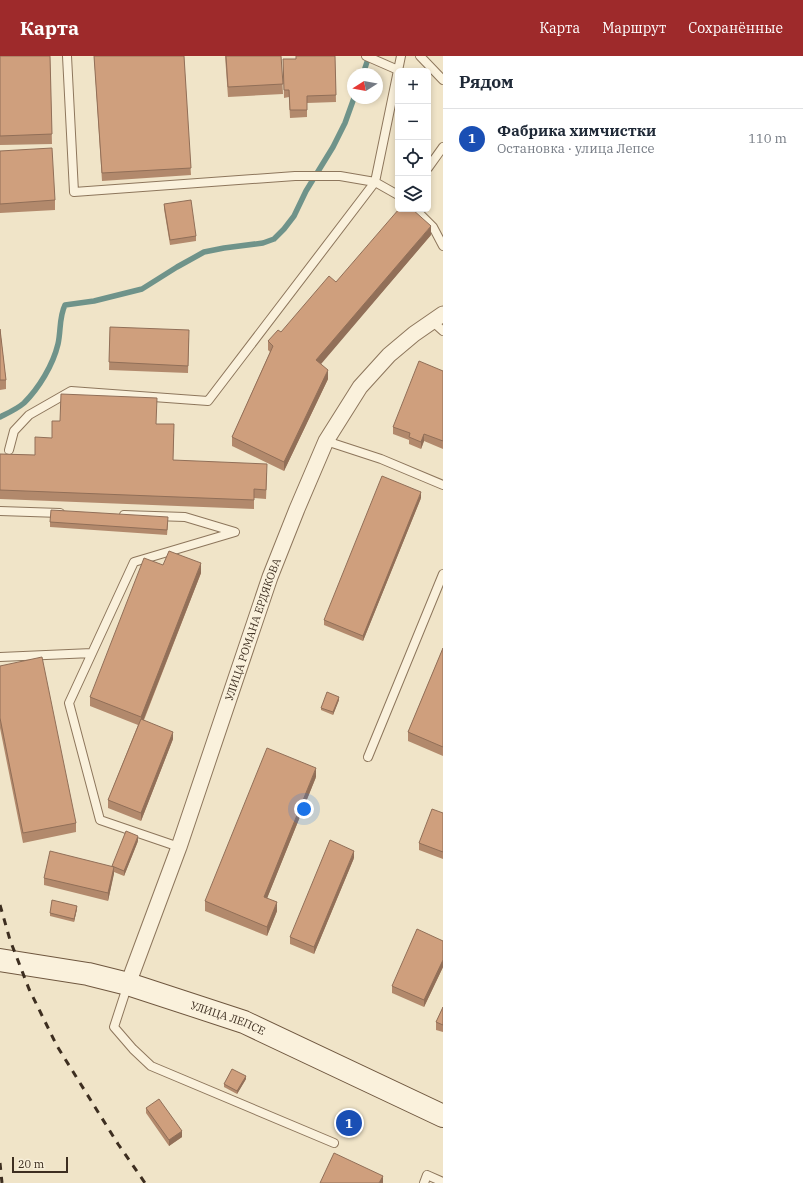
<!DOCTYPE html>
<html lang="ru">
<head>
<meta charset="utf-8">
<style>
	:root { --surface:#fff; --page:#f2f2f3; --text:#1f2937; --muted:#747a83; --line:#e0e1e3; --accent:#9e2a2b }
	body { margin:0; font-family:"IBM Plex Serif",serif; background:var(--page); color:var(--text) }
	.controls { position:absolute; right:12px; top:12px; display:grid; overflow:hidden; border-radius:6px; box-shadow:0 2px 6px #0003 }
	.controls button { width:36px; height:36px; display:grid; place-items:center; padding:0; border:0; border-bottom:1px solid var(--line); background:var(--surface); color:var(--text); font:20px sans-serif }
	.compass { position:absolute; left:347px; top:12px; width:36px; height:36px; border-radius:50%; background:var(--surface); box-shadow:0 2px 6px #0003; rotate:259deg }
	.scale { position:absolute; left:12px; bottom:10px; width:56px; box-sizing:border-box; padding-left:4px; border:2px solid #3d2e20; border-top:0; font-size:11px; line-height:14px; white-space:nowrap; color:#3d2e20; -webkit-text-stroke:3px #f7eed8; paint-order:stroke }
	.you { position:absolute; left:304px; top:753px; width:14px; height:14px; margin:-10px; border:3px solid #fff; border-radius:50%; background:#1a73e8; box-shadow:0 0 0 6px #1a73e833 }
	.badge { display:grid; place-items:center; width:26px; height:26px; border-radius:50%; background:var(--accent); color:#fff; font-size:13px; font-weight:700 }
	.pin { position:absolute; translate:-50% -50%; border:2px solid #fff; box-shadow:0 1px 4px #0006 }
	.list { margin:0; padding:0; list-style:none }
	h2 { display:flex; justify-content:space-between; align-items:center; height:52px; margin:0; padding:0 16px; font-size:17px }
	h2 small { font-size:13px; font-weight:400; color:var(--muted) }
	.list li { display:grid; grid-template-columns:26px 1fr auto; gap:12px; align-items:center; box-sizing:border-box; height:60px; padding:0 16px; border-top:1px solid var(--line) }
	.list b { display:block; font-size:15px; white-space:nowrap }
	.list p { margin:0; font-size:13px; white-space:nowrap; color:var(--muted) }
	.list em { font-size:13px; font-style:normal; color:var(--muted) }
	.icon { flex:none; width:22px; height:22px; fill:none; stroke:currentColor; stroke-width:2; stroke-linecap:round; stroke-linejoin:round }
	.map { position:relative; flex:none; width:443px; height:1127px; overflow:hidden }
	header { display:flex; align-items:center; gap:24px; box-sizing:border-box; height:56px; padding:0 20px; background:var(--accent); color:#fff }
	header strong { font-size:19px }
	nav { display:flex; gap:22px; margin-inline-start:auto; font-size:14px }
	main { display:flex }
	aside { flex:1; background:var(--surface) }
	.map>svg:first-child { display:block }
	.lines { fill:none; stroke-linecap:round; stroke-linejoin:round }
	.stream { stroke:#6f938a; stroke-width:5.5 }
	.lane-casing { stroke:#8d765c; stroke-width:10 }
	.street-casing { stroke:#8d765c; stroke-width:17 }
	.secondary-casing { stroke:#6f573f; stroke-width:24 }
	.lane { stroke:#faf1dc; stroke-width:8 }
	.street { stroke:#faf1dc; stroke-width:15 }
	.secondary { stroke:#faf1dc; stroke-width:22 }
	.rail { stroke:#3d2e20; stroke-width:3; stroke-dasharray:7 7; stroke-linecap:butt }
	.wall { fill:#b2896c }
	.shaded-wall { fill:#916f58 }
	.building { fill:#cf9f7d; stroke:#916f58 }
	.labels { text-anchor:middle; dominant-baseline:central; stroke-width:3.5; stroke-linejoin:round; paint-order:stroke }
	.street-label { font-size:11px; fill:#3d2e20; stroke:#f7eed8 }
</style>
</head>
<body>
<header>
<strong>Карта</strong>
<nav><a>Карта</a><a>Маршрут</a><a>Сохранённые</a></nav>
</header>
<main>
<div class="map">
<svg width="443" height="1127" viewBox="0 0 443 1127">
	<rect width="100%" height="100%" fill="#f0e4c8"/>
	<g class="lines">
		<path class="stream" d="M363,18L369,0
			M0,361C8,357 17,353 24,347C39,332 53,309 58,288C61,275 59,261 65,249L94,245L142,233L177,211L204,196L224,192L263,187L274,183L284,173L294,160L306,135L333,91L345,67L354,42"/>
		<defs>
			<path id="lane" d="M67,0L74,136L295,120H340L375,126L398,139
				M366,0L398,14
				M420,0L443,24
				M428,112L443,91
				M415,153L433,171L443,190
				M432,265L443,275
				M326,385L381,403L443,429
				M9,394L14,375L29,359L71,335L208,345L375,126L401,0
				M0,455L60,457
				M124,459L185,461L235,476L134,506L69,647L100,764L179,791
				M0,601L92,597
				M368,701L443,518
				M128,928L114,971L133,993L151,1010L334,1087
				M424,1127L427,1119L443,1126"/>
			<g id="street">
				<path id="s1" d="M128,928L179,791L270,521L297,453L326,385L360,331L389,299L414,278L443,258"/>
			</g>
			<g id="secondary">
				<path id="s2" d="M0,904L88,918L128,928L244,966L443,1060"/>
			</g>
		</defs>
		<use href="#lane" class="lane-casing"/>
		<use href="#street" class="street-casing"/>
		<use href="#secondary" class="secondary-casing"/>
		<use href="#lane" class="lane"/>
		<use href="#street" class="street"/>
		<use href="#secondary" class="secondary"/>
		<path class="rail" d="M0,849L10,884L29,933L57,990L118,1088L145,1127
			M0,1107L2,1127"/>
	</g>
	<path class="wall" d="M0,0H50L52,88L0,89Z
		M94,0H184L191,119L102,125Z
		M225,0H281L283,38L228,41Z
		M335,0L336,46L307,47V61L290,62L289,41L284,42L283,3H296Z
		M0,95L55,144V154L0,157Z
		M164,148L196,180V185L170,189L164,153Z
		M431,179L320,308L328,323L284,415L232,390V381L270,296L268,294V285L281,276L336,226Z
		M110,271L189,282L188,317L109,314Z
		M0,273L6,324V333L0,334Z
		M443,315V393L424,385L421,393L409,388V384L393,378V371Z
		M156,368L174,378L173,404L267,417L266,443L254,442V453L0,443V398L35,399L52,382Z
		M421,442L363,585L324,569V564Z
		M50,466L168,467L167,479L50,471Z
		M163,509L201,517L144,664L173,683L141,765L108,752V744L138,669L90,650V641Z
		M443,592V700L408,685V676Z
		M0,610L76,767V776L23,787L0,672Z
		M339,644L333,659L321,654V652Z
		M316,721L267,842L277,855L267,880L205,855V845Z
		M443,757V803L419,794V787Z
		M138,785L124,820L114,816L108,845L44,829V822L112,810Z
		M354,802L314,898L290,888V881Z
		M77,853L74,866L50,860V857Z
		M443,885V911L424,951L392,937V930Z
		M443,951V976L436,974V966Z
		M246,1023L237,1038L224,1031V1028Z
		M146,1052L182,1081L169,1090L146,1057Z
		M338,1066L356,1071L353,1076L338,1069Z"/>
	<path class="shaded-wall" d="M431,170V179L316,314V304Z
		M328,314V323L284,415V406Z
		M424,378V385L421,393V386Z
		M421,436V442L363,585V580Z
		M201,507V517L141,670V661Z
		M339,641V644L333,659V656Z
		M173,676V683L141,765V757Z
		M316,712V721L264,850V841Z
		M138,780V785L124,820V815Z
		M354,795V802L314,898V891Z
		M114,811V818L108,845V837Z
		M277,846V855L267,880V871Z
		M77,850V853L74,866V863Z
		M443,904V911L424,951V944Z
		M246,1020V1023L237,1038V1035Z
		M182,1075V1081L169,1090V1084Z
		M383,1120V1127H379Z"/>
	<path class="building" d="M0,0H50L52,78L0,80Z
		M94,0H184L191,112L102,117Z
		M226,0H281L283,28L228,31Z
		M296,0H335L336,39L307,40V54H290L289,34H284L283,3H296Z
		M52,92L55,144L0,148V95Z
		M191,144L196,180L170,184L164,148Z
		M399,153H412L431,170L316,304L328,314L284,406L232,381L273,290L268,285L278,274L281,276L329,220L336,226Z
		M110,271L189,274L188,310L109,306Z
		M0,273L6,324H0Z
		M419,305L443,315V385L424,378L421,386L409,381L410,377L393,371Z
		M61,338L157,342L156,368H174L173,404L267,408L266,434L254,433V444L0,434V398L35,399V381L52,382V365H60Z
		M382,420L421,436L363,580L324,564Z
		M51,454L168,461L167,474L50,466Z
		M169,495L201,507L141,661L90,641L144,502L163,509Z
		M443,592V691L408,676Z
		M42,601L76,767L23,777L0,662V610Z
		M327,636L339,641L333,656L321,652Z
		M141,663L173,676L141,757L108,744Z
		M267,692L316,712L264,841L277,846L267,871L205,845Z
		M432,753L443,757V796L419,787Z
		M126,775L138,780L124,815L112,810Z
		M330,784L354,795L314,891L290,881Z
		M50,795L114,811L108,837L44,822Z
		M52,844L77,850L74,863L50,857Z
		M417,873L443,885V904L424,944L392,930Z
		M443,951V969L436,966Z
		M232,1013L246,1020L237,1035L224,1028Z
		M159,1043L182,1075L169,1084L146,1052Z
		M341,1061L356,1068L353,1073L338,1066Z
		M334,1097L383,1120L379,1127H320Z"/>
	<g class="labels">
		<g class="street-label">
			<text stroke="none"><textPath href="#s1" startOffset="376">УЛИЦА РОМАНА ЕРДЯКОВА</textPath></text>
			<text stroke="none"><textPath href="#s2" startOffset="236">УЛИЦА ЛЕПСЕ</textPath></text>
		</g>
	</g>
</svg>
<div class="controls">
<button>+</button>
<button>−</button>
<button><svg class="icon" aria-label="locate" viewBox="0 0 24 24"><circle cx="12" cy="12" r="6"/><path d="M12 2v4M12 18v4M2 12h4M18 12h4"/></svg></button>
<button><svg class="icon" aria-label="layers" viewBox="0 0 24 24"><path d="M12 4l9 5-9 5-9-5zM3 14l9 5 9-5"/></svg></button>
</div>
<svg class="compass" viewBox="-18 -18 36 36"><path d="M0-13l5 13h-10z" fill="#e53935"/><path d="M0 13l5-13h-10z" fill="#747a83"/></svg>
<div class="scale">20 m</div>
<div class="you"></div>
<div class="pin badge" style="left:349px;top:1067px;background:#1a4fb4">1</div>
</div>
<aside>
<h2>Рядом<small></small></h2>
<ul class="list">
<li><span class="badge" style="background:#1a4fb4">1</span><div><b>Фабрика химчистки</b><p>Остановка · улица Лепсе</p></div><em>110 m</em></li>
</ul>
</aside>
</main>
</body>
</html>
